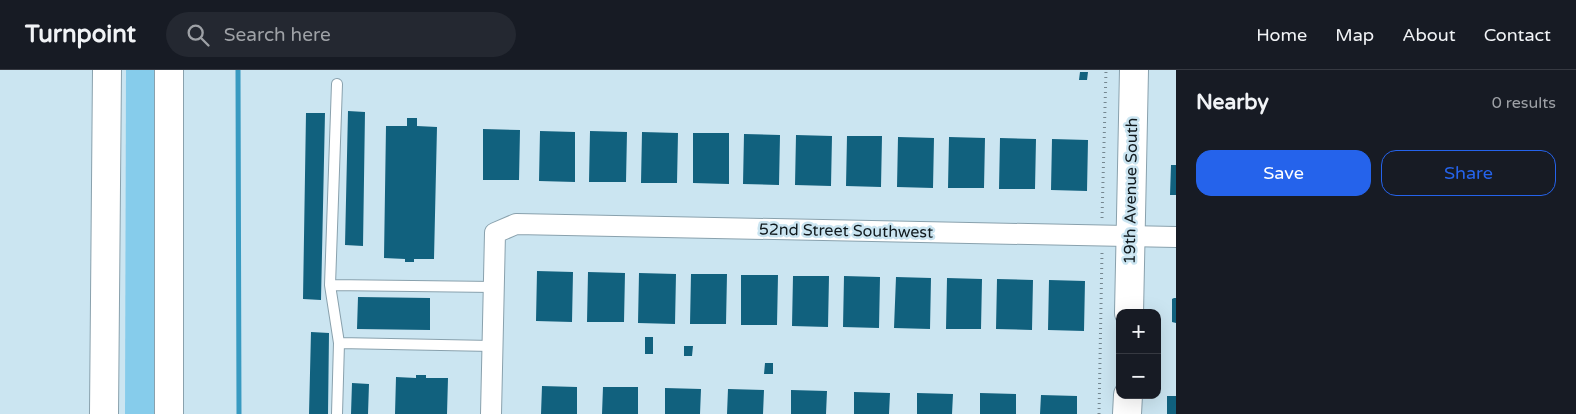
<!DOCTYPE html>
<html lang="en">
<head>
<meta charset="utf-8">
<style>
	:root { --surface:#171b24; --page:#242831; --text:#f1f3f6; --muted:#9ea1a6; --line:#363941; --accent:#2563eb }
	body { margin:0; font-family:"Varela Round",sans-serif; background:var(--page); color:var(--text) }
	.controls { position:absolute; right:15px; bottom:15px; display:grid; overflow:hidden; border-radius:10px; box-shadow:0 5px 20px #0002 }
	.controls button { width:45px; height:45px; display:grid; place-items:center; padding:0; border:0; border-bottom:1px solid var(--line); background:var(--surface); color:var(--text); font:25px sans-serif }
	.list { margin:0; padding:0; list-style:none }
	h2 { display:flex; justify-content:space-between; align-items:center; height:65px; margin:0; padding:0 20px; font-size:21px }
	h2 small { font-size:16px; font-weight:400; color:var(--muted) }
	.actions { display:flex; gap:10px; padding:15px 20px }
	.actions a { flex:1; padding:11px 0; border:1px solid var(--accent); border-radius:15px; text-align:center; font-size:18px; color:var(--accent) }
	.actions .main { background:var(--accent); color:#fff }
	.icon { flex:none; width:28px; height:28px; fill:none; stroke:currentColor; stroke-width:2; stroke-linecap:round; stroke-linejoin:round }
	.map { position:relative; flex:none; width:1176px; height:344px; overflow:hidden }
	header { display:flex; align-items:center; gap:30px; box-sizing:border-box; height:70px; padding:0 25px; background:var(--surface); border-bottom:1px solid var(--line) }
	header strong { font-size:24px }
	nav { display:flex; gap:28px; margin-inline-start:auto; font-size:18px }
	.search { width:350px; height:45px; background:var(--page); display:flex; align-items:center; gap:12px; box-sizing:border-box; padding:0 18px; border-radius:28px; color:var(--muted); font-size:19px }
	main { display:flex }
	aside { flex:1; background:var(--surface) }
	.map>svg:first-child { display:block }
	.green { fill:#86cceb }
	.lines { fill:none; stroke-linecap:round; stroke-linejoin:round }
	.stream { stroke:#389ac1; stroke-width:5 }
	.building { fill:#11617e }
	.lane-casing { stroke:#89a1ad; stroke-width:12 }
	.street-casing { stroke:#89a1ad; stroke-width:22 }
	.secondary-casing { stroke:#89a1ad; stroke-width:30 }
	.highway-casing { stroke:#89a1ad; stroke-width:30 }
	.path { stroke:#74868f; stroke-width:3; stroke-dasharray:1 4; stroke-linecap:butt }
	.lane { stroke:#fff; stroke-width:10 }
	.street { stroke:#fff; stroke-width:20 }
	.secondary { stroke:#fff; stroke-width:28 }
	.highway { stroke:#fff; stroke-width:28 }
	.labels { text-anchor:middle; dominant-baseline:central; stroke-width:5; stroke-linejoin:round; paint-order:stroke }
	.street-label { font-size:16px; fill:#10191d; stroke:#cbe5f1 }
</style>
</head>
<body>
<header>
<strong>Turnpoint</strong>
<div class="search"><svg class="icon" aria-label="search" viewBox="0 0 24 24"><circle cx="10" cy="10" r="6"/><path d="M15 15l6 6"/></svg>Search here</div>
<nav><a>Home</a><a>Map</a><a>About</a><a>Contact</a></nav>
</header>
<main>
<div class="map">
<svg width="1176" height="344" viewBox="0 0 1176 344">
	<rect width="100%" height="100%" fill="#cbe5f1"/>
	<path class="green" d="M126,0H158L157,344H125Z"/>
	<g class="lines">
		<path class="stream" d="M238,0L239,344"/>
	</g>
	<path class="building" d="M1080,2H1088L1087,10H1079Z
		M348,41L365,42L363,176L345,175Z
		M306,43H325L321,230L303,229Z
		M407,48H417V56L437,57L434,189H414V192H405V189L384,188L386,56H407Z
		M483,59L520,60L519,110H483Z
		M540,61L575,62V112L539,111Z
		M590,61L627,62L626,112H589Z
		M642,62L678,63L677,113H641Z
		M693,63H729V114L693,113Z
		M744,64L780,65L779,115L743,114Z
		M796,65L832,66L831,116L795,115Z
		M847,66H882L881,117L846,116Z
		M898,67L934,68L933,118L897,117Z
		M949,67L985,68L984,118H948Z
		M1000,68L1036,69L1035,119H999Z
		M1052,69L1088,70L1087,121L1051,120Z
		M1171,95H1176V125H1170Z
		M537,201L573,202L572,252L536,251Z
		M588,202L625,203L624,252H587Z
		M639,203L676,204L675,254L638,253Z
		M691,204H727L726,254H690Z
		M741,205H778L777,255H741Z
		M793,206H829L828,257L792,256Z
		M844,206L880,207L879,258L843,257Z
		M896,207L931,208L930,259L894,258Z
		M947,208L982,209L981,259H946Z
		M997,209L1033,210L1032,260L996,259Z
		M1049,210L1085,211L1084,261L1048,260Z
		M358,227L430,228V260L357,259Z
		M1174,228H1176V253L1172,252V229Z
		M311,262L329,263L328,344H309Z
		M645,267H653V284H645Z
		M684,276H693L692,286H684Z
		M765,293H773V304H764Z
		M416,305H426V308H448L447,344H395L396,307L416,308Z
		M352,313L369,314L368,344H351Z
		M542,316L577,317V344H541Z
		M603,317H638V344H602Z
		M665,318L701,319L700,344H665Z
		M728,319L764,320L763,344H727Z
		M791,320L827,321L826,344H791Z
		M854,322L890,323L889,344H854Z
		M917,323L953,324L952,344H917Z
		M980,323L1016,324V344H980Z
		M1041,325L1077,326V344H1040Z
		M1167,326H1176V344H1167Z"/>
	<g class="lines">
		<defs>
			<path id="lane" d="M337,14L330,215L339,273L337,344
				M330,215L494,217
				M339,273L492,276"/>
			<path id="street" d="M491,344L495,163L516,154L1176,167"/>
			<path id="secondary" d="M1129,243L1134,0
				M1127,344L1128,325"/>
			<path id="highway" d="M169,0V344
				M104,344L107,0"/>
		</defs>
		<use href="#lane" class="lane-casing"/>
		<use href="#street" class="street-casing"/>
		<use href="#secondary" class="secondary-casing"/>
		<use href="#highway" class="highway-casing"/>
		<path class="path" d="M1102,148L1106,0
			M1099,344L1102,182"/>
		<use href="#lane" class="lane"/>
		<use href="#street" class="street"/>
		<use href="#secondary" class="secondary"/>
		<use href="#highway" class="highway"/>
	</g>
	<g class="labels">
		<g class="street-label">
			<text transform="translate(1131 121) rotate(-89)">19th Avenue South</text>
			<text transform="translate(846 161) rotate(1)">52nd Street Southwest</text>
		</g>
	</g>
</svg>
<div class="controls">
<button>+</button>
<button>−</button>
</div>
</div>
<aside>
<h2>Nearby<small>0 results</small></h2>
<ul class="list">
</ul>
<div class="actions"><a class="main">Save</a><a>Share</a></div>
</aside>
</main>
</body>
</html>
